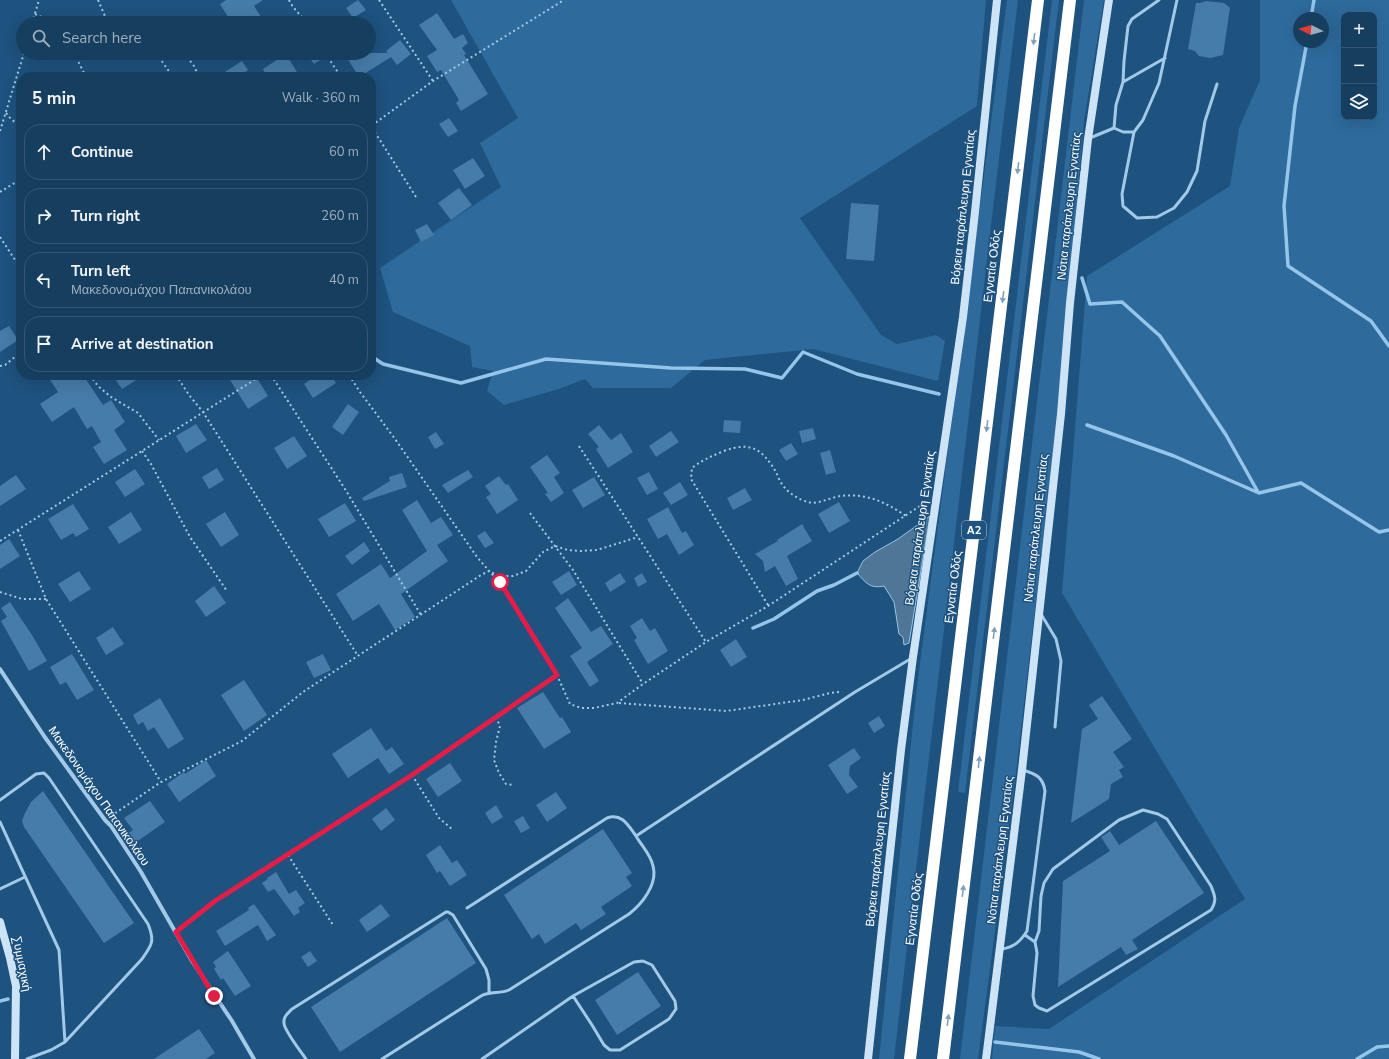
<!DOCTYPE html>
<html lang="en">
<head>
<meta charset="utf-8">
<style>
	:root { --surface:#163e5f; --page:#1f4565; --text:#f1f3f6; --muted:#9eaebd; --line:#355774 }
	body { margin:0; font-family:"Nunito Sans",sans-serif; background:var(--page); color:var(--text) }
	.controls { position:absolute; right:12px; top:12px; display:grid; overflow:hidden; border-radius:8px; box-shadow:0 4px 16px #0002 }
	.controls button { width:36px; height:36px; display:grid; place-items:center; padding:0; border:0; border-bottom:1px solid var(--line); background:var(--surface); color:var(--text); font:20px sans-serif }
	.compass { position:absolute; left:1293px; top:12px; width:36px; height:36px; border-radius:50%; background:var(--surface); box-shadow:0 4px 16px #0002; rotate:275deg }
	.stop { position:absolute; width:12px; height:12px; margin:-9px; border:3px solid #e11d48; border-radius:50%; background:#fff }
	.stop.end { background:#e11d48; border-color:#fff; box-shadow:0 1px 4px #0008 }
	.list { margin:0; padding:0; list-style:none }
	h2 { display:flex; justify-content:space-between; align-items:center; height:52px; margin:0; padding:0 16px; font-size:17px }
	h2 small { font-size:13px; font-weight:400; color:var(--muted) }
	.list li { display:grid; grid-template-columns:26px 1fr auto; gap:12px; align-items:center; box-sizing:border-box; height:56px; margin:0 8px 8px; padding:0 8px; border:1px solid var(--line); border-radius:16px }
	.list b { display:block; font-size:15px; white-space:nowrap }
	.list p { margin:0; font-size:13px; white-space:nowrap; color:var(--muted) }
	.list em { font-size:13px; font-style:normal; color:var(--muted) }
	.icon { flex:none; width:22px; height:22px; fill:none; stroke:currentColor; stroke-width:2; stroke-linecap:round; stroke-linejoin:round }
	.map { position:relative; flex:none; width:1389px; height:1059px; overflow:hidden }
	.search { position:absolute; background:var(--surface); box-shadow:0 4px 16px #0002; left:16px; top:16px; width:360px; height:44px; display:flex; align-items:center; gap:10px; box-sizing:border-box; padding:0 14px; border-radius:22px; color:var(--muted); font-size:15px }
	.panel { position:absolute; background:var(--surface); box-shadow:0 4px 16px #0002; left:16px; top:72px; width:360px; height:308px; border-radius:16px }
	.map>svg:first-child { display:block }
	.green { fill:#2e6a9c; fill-rule:evenodd }
	.water { fill:#4f7597; stroke:#95c5ea }
	.lines { fill:none; stroke-linecap:round; stroke-linejoin:round }
	.stream { stroke:#95c5ea; stroke-width:3.5 }
	.building { fill:#467ca9 }
	.path { stroke:#a2c9e8; stroke-width:2; stroke-dasharray:2 3; stroke-linecap:butt }
	.lane { stroke:#a2c9e8; stroke-width:3 }
	.street { stroke:#a2c9e8; stroke-width:4 }
	.secondary { stroke:#cde3f6; stroke-width:8 }
	.highway { stroke:#fff; stroke-width:12 }
	.oneway { fill:#83a0b9 }
	.route { stroke:#e11d48; stroke-width:5 }
	.labels { text-anchor:middle; dominant-baseline:central; stroke-width:3; stroke-linejoin:round; paint-order:stroke }
	.shield { fill:#1e527f; stroke:#bccbd9; stroke-width:1 }
	.shield-label { font-size:11px; font-weight:bold; fill:#fff }
	.street-label { font-size:12px; fill:#fff; stroke:#1e527f }
</style>
</head>
<body>
<div class="map">
<svg width="1389" height="1059" viewBox="0 0 1389 1059">
	<rect width="100%" height="100%" fill="#1e527f"/>
	<path class="green" d="M451,0H986L977,106L800,218L881,335L897,344L936,335L945,341L938,381L813,349L705,360L671,388H593L585,379L559,389L504,405L487,391L493,371L472,367L470,346L393,312L380,268L501,187L480,143L518,118Z
		M1007,0H1018L990,234L894,1059H879L916,694Z
		M1052,0H1059L965,793L958,792Z
		M1084,0H1104L1084,121L1056,431L1047,505L1016,773L978,1059H960Z
		M1260,0H1389V1059H992L995,1026L1049,1029L1245,899L1062,593L1087,276L1230,186L1239,128L1260,80ZM1344,15H1374V117H1344ZM1299,18H1323V42H1299Z"/>
	<path class="water" d="M930,516L909,643L904,645L903,637L899,634L894,602L884,586C870,589 866,583 857,573L863,561L875,552L898,539Z"/>
	<g class="lines">
		<path class="stream" d="M1311,18L1314,0
			M1307,42L1295,106L1284,206L1288,266L1371,321L1389,346
			M1082,278L1090,304L1122,302L1160,336L1226,435L1258,492
			M371,356L383,364L461,383L546,359L671,368L745,369L782,378L803,352L857,374L939,394
			M1087,425L1174,456L1259,493L1301,483L1379,532L1389,530
			M753,628L774,619L817,591L834,585L857,573
			M0,1001L8,999
			M995,1042L1079,1052L1099,1059
			M1357,1059L1377,1047L1389,1046"/>
	</g>
	<path class="building" d="M226,0H263L254,6L265,23H238L234,17L230,20L220,4Z
		M358,0L366,10L353,18L346,8Z
		M1206,1L1224,3L1230,8L1223,55L1210,58L1199,56L1195,51L1188,49L1196,3H1200Z
		M437,13L454,39L463,34L468,43L462,48L466,54L464,55L488,94L461,111L456,103L459,100L441,70L437,72L427,56L437,50L419,25Z
		M400,40L411,54L397,65L391,57L359,77L344,53H388L386,51Z
		M306,53H331L314,64Z
		M286,54L300,77H268L265,74L263,69Z
		M242,61L248,70L238,77H217Z
		M449,118L458,131L448,137L439,124Z
		M473,158L485,176L465,189L453,170Z
		M459,188L472,205L451,220L438,203Z
		M851,203L879,205L874,261L846,259Z
		M427,224L434,235L421,242L415,230Z
		M9,326L18,340L0,352V331Z
		M47,375H83L103,405L111,400L125,422L114,430L127,450L104,464L93,447L101,442L92,426L87,429L74,407L52,422L40,404L58,392Z
		M121,375H144L122,389L115,379Z
		M227,375H255L268,396L248,409Z
		M317,375H331L336,383L313,398L304,384Z
		M348,404L359,412L343,435L332,427Z
		M724,420L741,421L740,433L723,432Z
		M196,424L207,440L186,453L176,436Z
		M599,425L611,440L621,433L633,452L608,468L596,449L599,447L588,434Z
		M813,428L816,439L802,443L799,431Z
		M671,431L679,442L656,457L649,446Z
		M436,432L444,444L435,449L428,437Z
		M294,436L307,456L287,469L274,448Z
		M791,443L798,454L786,461L779,450Z
		M830,450L836,472L826,475L820,453Z
		M547,455L560,473L554,477L564,493L551,502L545,494L548,493L530,467Z
		M217,468L224,480L209,489L202,477Z
		M135,469L145,484L125,497L115,482Z
		M468,470L473,477L448,493L442,485Z
		M649,472L658,489L647,495L637,478Z
		M402,473L407,487L364,501L362,498L390,481L389,477Z
		M16,475L26,489L0,506V486Z
		M499,476L506,485L508,484L518,500L497,514L486,497L491,494L485,486Z
		M594,477L605,495L583,508L572,490Z
		M680,482L688,495L671,505L663,493Z
		M745,488L752,500L733,510L727,498Z
		M417,500L431,523L441,517L453,535L437,545L448,561L401,594L415,617L395,630L379,604L353,621L336,594L381,564L390,578L427,551L402,510Z
		M839,502L850,521L829,533L818,514Z
		M345,503L356,521L329,537L318,519Z
		M73,504L89,529L76,537L73,533L61,540L48,519Z
		M668,507L682,533L686,531L694,545L679,555L667,534L658,539L647,519Z
		M131,512L142,530L119,544L108,527Z
		M225,512L239,535L221,547L206,524Z
		M802,524L812,541L787,556L798,579L786,586L775,566L765,572L763,561L755,554L778,541L777,540Z
		M485,531L494,543L485,548L477,536Z
		M9,539L20,556L0,569V545Z
		M364,542L370,551L352,565L345,556Z
		M79,571L91,589L70,602L58,584Z
		M569,571L577,585L561,595L552,582Z
		M620,573L626,582L610,592L605,583Z
		M642,573L647,582L638,587L634,578Z
		M214,586L226,603L206,617L195,601Z
		M568,598L591,632L601,626L613,644L587,662L599,681L590,687L570,656L582,648L555,608Z
		M10,602L32,635L47,661L29,671L1,621L7,617L1,608Z
		M642,618L650,631L655,628L668,651L648,664L634,640L637,638L630,626Z
		M113,627L124,644L106,655L96,638Z
		M736,639L747,657L731,667L720,650Z
		M72,654L94,690L77,700L66,682L60,685L50,667Z
		M323,654L331,670L314,678L306,662Z
		M244,680L267,715L244,731L221,695Z
		M543,692L560,718L562,717L571,732L544,749L517,708Z
		M1102,696L1132,739L1113,752L1124,767L1119,770L1123,777L1111,784L1109,799L1071,823L1082,729L1098,719L1089,705Z
		M160,698L184,739L168,749L154,727L148,731L143,722L138,725L133,715Z
		M879,716L885,726L874,733L868,723Z
		M371,728L386,751L392,747L404,764L389,774L378,758L348,778L332,754Z
		M854,748L861,758L850,766L849,775L858,787L847,794L828,765Z
		M206,760L216,776L179,802L167,784L184,772L185,774Z
		M450,763L462,781L438,797L426,779Z
		M43,791L134,923L104,943L24,827L22,821L25,813L31,802Z
		M556,792L567,808L547,822L536,805Z
		M150,801L165,822L129,847L122,837L133,830L124,818Z
		M496,805L503,817L492,824L485,813Z
		M386,808L395,820L381,831L372,819Z
		M523,816L530,828L521,833L514,821Z
		M1156,821L1204,893L1132,940L1138,949L1126,955L1121,947L1058,987L1063,881L1110,851L1101,837L1103,836L1110,831L1119,845Z
		M603,829L632,873L626,877L632,886L601,907L606,914L581,930L576,923L545,944L539,934L532,939L504,895Z
		M440,845L452,863L457,860L467,875L450,886L440,871L437,873L426,855Z
		M276,872L289,894L296,890L305,903L298,908L300,912L294,916L275,890L274,889L268,892L262,883L268,879L267,878Z
		M254,904L276,935L267,941L258,925L225,946L216,931L249,910L248,908Z
		M381,904L390,916L367,932L359,920Z
		M447,918L476,963L340,1052L311,1007Z
		M228,951L251,986L235,996L223,978L221,980L214,969L216,967L213,962Z
		M310,951L317,961L308,967L301,957Z
		M638,972L661,1006L617,1035L595,1000Z
		M199,1029L215,1053L206,1059H154Z"/>
	<g class="lines">
		<path class="path" d="M98,0L108,23
			M289,0C293,9 301,15 307,23
			M379,0L433,81
			M35,14L55,23
			M32,23L39,0
			M74,53L86,77
			M156,53L173,77
			M184,53L194,66L199,77
			M325,53L341,77
			M6,113L11,119L21,127
			M371,116L376,122
			M0,131L24,53
			M0,192L21,179
			M416,197L371,126L433,81L564,0
			M0,237L21,269
			M0,366L5,365L21,352
			M90,375L98,386L111,397L138,413L159,440
			M176,375L189,395L203,412L358,656
			M271,375L345,489L421,615
			M349,375L360,392L395,439L477,557L504,588L557,675L570,704L581,708H594L617,703L643,684L706,642L768,606L926,502
			M579,446L706,642
			M142,451L151,464L190,537L227,591
			M530,513L573,570L643,684
			M18,530L46,599L161,782
			M0,541L262,375
			M0,592L22,599H46
			M768,605L691,479L692,468C702,460 712,456 724,451C751,441 762,449 776,472C778,477 781,484 785,488C790,494 800,500 808,502C818,505 831,497 841,496C867,493 885,502 906,516
			M619,703L726,711L803,700L830,693L840,692
			M496,717L500,726L496,742L494,760L499,773L506,784L514,785
			M412,775L439,818L453,830
			M111,816L161,782L242,741L303,692L481,575L489,571L499,576H513L526,571L543,552L555,546L568,550L580,551L597,550L638,537
			M288,855L333,925
			M181,928L215,901L411,775L557,675"/>
		<path class="lane" d="M1177,0L1159,83L1143,120L1134,132L1122,194L1123,206L1137,218L1157,217L1174,208L1187,192L1197,171L1205,121L1217,84
			M1123,82L1165,58
			M1114,128L1116,105L1123,82L1124,61L1128,26L1132,19L1159,0
			M1090,138L1114,128L1123,132H1134
			M1041,614L1056,639L1061,661L1055,727
			M0,800L36,774L44,773L49,778L148,924C155,941 152,945 142,959L65,1042L51,1050L27,1059
			M0,822L59,950L65,1042
			M0,889L25,877
			M467,908L607,818C622,813 628,825 636,836
			M1025,935L1035,942L1037,953L1033,996L1035,1005L1039,1008L1047,1011L1211,910C1217,900 1215,896 1211,886L1167,819L1158,814L1143,810L1119,820L1053,869L1044,883L1041,896L1039,931L1035,942
			M1002,949C1014,947 1020,942 1027,931L1045,791C1043,777 1036,774 1023,770
			M306,1059C301,1052 284,1030 284,1023C283,1017 288,1013 292,1009L446,912H448L453,915L486,969L489,980V992
			M382,1059L481,996C490,991 500,994 509,990L629,914C642,904 658,884 653,866C651,855 641,845 636,836L855,692L912,658
			M482,1059L573,996L634,962L643,961L652,965L675,1001L676,1009L669,1019L620,1050H610L604,1045L592,1025L573,996"/>
		<path class="street" d="M0,669L44,736L105,820L111,826L141,872L192,961L232,1021L254,1059"/>
		<path class="secondary" d="M0,922L10,958L16,986L15,1059
			M868,1059L901,750L913,657L963,317L975,212L997,0
			M986,1059L1022,770L1061,414L1070,303L1088,139L1109,0"/>
		<path class="highway" d="M910,1059L1038,0
			M943,1059L1070,0"/>
	</g>
	<defs><path id="oneway-solid" d="M-6-.8H1V-3.2L6.5 0L1 3.2V.8H-6Z"/></defs>
	<g class="oneway">
		<use href="#oneway-solid" transform="translate(1034 39) rotate(97)"/>
		<use href="#oneway-solid" transform="translate(1018 168) rotate(97)"/>
		<use href="#oneway-solid" transform="translate(1003 297) rotate(97)"/>
		<use href="#oneway-solid" transform="translate(987 426) rotate(97)"/>
		<use href="#oneway-solid" transform="translate(994 633) rotate(-83)"/>
		<use href="#oneway-solid" transform="translate(979 762) rotate(-83)"/>
		<use href="#oneway-solid" transform="translate(963 891) rotate(-83)"/>
		<use href="#oneway-solid" transform="translate(948 1020) rotate(-83)"/>
	</g>
	<g class="lines">
		<path class="route" d="M214,996L176,932L215,901L412,775L557,675L500,582"/>
	</g>
	<g class="labels">
		<rect class="shield" x="962" y="521" width="24" height="18" rx="3"/>
		<g class="shield-label">
			<text x="974" y="530">Α2</text>
		</g>
		<g class="street-label">
			<text transform="translate(1069 206) rotate(-84)">Νότια παράπλευρη Εγνατίας</text>
			<text transform="translate(963 207) rotate(-84)">Βόρεια παράπλευρη Εγνατίας</text>
			<text transform="translate(992 266) rotate(-83)">Εγνατία Οδός</text>
			<text transform="translate(920 528) rotate(-82)">Βόρεια παράπλευρη Εγνατίας</text>
			<text transform="translate(1036 528) rotate(-84)">Νότια παράπλευρη Εγνατίας</text>
			<text transform="translate(953 587) rotate(-83)">Εγνατία Οδός</text>
			<text transform="translate(99 796) rotate(55)">Μακεδονομάχου Παπανικολάου</text>
			<text transform="translate(878 849) rotate(-84)">Βόρεια παράπλευρη Εγνατίας</text>
			<text transform="translate(1000 850) rotate(-83)">Νότια παράπλευρη Εγνατίας</text>
			<text transform="translate(914 909) rotate(-83)">Εγνατία Οδός</text>
			<text transform="translate(22 964) rotate(79)">Συμμαχική</text>
		</g>
	</g>
</svg>
<div class="controls">
<button>+</button>
<button>−</button>
<button><svg class="icon" aria-label="layers" viewBox="0 0 24 24"><path d="M12 4l9 5-9 5-9-5zM3 14l9 5 9-5"/></svg></button>
</div>
<svg class="compass" viewBox="-18 -18 36 36"><path d="M0-13l5 13h-10z" fill="#e53935"/><path d="M0 13l5-13h-10z" fill="#9eaebd"/></svg>
<div class="stop" style="left:500px;top:582px"></div>
<div class="stop end" style="left:214px;top:996px"></div>
<div class="search"><svg class="icon" aria-label="search" viewBox="0 0 24 24"><circle cx="10" cy="10" r="6"/><path d="M15 15l6 6"/></svg>Search here</div>
<section class="panel">
<h2>5 min<small>Walk · 360 m</small></h2>
<ul class="list">
<li><svg class="icon" aria-label="ahead" viewBox="0 0 24 24"><path d="M12 20V5M6 11l6-6 6 6"/></svg><div><b>Continue</b></div><em>60 m</em></li>
<li><svg class="icon" aria-label="right" viewBox="0 0 24 24"><path d="M7 20v-9h11M14 6l5 5-5 5"/></svg><div><b>Turn right</b></div><em>260 m</em></li>
<li><svg class="icon" aria-label="left" viewBox="0 0 24 24"><path d="M17 20v-9H6M10 6l-5 5 5 5"/></svg><div><b>Turn left</b><p>Μακεδονομάχου Παπανικολάου</p></div><em>40 m</em></li>
<li><svg class="icon" aria-label="arrive" viewBox="0 0 24 24"><path d="M6 21V4h12l-3 4 3 4H6"/></svg><div><b>Arrive at destination</b></div></li>
</ul>
</section>
</div>
</body>
</html>
